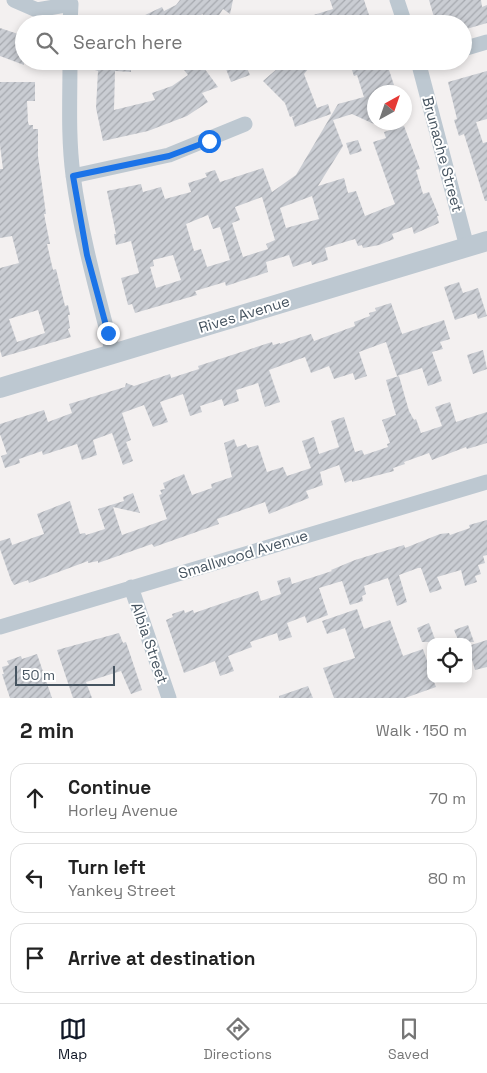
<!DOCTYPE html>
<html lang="en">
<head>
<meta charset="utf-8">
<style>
	:root { --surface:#fff; --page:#f6f6f6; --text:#222; --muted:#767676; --line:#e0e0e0; --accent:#111827 }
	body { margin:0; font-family:"Space Grotesk",sans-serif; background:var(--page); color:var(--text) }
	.controls { position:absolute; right:15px; bottom:15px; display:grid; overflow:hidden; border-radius:10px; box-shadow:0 2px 8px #0003 }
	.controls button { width:45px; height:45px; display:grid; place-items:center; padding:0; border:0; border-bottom:1px solid var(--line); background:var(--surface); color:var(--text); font:25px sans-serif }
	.compass { position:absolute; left:367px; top:85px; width:45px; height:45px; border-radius:50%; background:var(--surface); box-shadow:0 2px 8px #0003; rotate:40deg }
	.scale { position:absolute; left:15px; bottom:12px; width:100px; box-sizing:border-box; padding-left:5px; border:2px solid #465460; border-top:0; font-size:14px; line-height:18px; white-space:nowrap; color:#465460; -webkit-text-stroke:4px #fff; paint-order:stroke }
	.stop { position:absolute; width:15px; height:15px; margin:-11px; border:4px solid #1a73e8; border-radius:50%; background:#fff }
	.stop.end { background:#1a73e8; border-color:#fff; box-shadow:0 1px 5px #0008 }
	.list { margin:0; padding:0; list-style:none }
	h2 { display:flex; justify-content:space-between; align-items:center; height:65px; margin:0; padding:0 20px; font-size:21px }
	h2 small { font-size:16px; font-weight:400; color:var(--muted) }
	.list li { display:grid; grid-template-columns:32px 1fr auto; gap:15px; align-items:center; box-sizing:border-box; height:70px; margin:0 10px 10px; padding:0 10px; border:1px solid var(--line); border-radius:15px }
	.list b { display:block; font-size:19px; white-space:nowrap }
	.list p { margin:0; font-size:16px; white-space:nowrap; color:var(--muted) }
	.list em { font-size:16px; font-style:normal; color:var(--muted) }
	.icon { flex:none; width:28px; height:28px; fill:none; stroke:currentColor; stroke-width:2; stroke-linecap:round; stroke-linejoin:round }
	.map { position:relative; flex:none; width:487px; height:698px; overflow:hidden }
	.search { position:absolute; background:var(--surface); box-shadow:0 2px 8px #0003; left:15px; right:15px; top:15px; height:55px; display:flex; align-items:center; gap:12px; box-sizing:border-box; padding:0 18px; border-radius:28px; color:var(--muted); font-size:19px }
	.sheet { height:305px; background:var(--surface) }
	nav { display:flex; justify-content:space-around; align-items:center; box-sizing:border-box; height:70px; border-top:1px solid var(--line); background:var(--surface); font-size:14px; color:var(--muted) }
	nav a { display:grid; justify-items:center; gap:2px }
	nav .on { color:var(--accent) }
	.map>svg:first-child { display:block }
	.building { fill:url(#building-hatch); fill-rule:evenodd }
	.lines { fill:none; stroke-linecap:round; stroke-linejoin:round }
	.minor { stroke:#bdc8d1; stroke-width:15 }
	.tertiary { stroke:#bdc8d1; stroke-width:20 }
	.route { stroke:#1a73e8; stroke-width:6 }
	.labels { text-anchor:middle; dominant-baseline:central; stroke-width:4; stroke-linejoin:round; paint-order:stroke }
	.street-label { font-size:15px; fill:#465460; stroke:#fff }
</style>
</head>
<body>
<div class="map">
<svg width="487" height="698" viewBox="0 0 487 698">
	<defs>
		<pattern id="building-hatch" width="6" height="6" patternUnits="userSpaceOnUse" patternTransform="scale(1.25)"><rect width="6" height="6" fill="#cacdd3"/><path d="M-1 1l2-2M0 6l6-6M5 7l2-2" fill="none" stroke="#a6a9af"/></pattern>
	</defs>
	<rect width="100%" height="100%" fill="#f3f0f0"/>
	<path class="building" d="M180,0H233L230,14L223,9L214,23L202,14L195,24H126L162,7L164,11L176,5Z
		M330,0H364L372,24H294V21L333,9Z
		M429,0H481L482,7L487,5V23L463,30V24H436Z
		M0,28L24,36V65L0,56Z
		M95,61H131V72L115,71L114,110L155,100L152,93L172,86L188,75L181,66L188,61H199L218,87L202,93L208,102L187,116L148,131L103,141L96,108L98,71L95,70Z
		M223,61H244L250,75L231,82Z
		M271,61H315L304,74L317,108L328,104L331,114L295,127L292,117L297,115L290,117L285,103L263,81L278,68Z
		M349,61H386L394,85L374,91V124L352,114L333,120L343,146L318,186L344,178L348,193L356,191L365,216L395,204L373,142L386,138L384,132L404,126L420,169L416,170L423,194L429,192L439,216H437L439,223L414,234L412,227L392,234L394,239L379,245L363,248L362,245L358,246L355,239L325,248L328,260L312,265L311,261L293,267L289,255L266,262L268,272L226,286L225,282L195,291L197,295L135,313L132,304L128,305L121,278L139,273L131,241L116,245L114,234H116L107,191L141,184L143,192L161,187L165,199L191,192L188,183L207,177L205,173L215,170L220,182L263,168L272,192L296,175L338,104L364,97L357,75L354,76ZM312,196L319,219L286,228L280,208ZM262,197L275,240L266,244L268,249L243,257L232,223L240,220L235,207ZM208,215L213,229L220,227L230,260L207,267L201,249L194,251L186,224ZM173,255L181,280L156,288L150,267L154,266L153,260Z
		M487,71V119L476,122L483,143L487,142V201H485L464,134L459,136L454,120L457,119L448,82Z
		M0,82H35V101H27L28,122L29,125H33V129H38V156L46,214H44L50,244H47L53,270L56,269L65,306L68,305L70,315H68L70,328L68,329L71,337L2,357L0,350V268L19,263L12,236L0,238V169H3L0,145ZM38,310L45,333L17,342L9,319Z
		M358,140L362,151L350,155L346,143Z
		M459,282L463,293L478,288L487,316L478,319L476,313L455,320L444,287Z
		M391,303L402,334L444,320L450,339L440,342L443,349L432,352L442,381L428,386L422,368L397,376L386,342L359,352L367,376L355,380L353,373L334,379L329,366L311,373L305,357L269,370L280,402L265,407L258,383L236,390L239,401L224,406L222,399L200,406L202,412L190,416L183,394L160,402L168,422L153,427L144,405L122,413L131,440L126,442L133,461L123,465L112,433L93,440L97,455L82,460L77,444L43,455L42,451L19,459L20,463L5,468L1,456L7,454L0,434V424L44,410L48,422L72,413L69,404L125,387L126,383L134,386L170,374L171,378L199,369L198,366L272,342L273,345L280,343V344L311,334L314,341L355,326L354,322L370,316L369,313L376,311L375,308Z
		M483,350L487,369L473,374L467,355Z
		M399,376L409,411L414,420L416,419L421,433L442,426L435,407L450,402L456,422L487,412V443L467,449L466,447L432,460L429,453L404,462L405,464L393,468L394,471L352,482V480L345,483L339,465L320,472L323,485L306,491L309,498L269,514L265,502L217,519L219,524L154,547L152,544L98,563V561L88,563V561L29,583L28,580L14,585L11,580L0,549V541L10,538L12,545L44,534L37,514L70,501L80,534L85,533L86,535L105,529L98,509L124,501L123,497L133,493L140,513L113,507L122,535L167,519L159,495L162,494L160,490L165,489L163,483L184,474L192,495L212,488L211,484L232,477L224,443L234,439L237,447L246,444L248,448L258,445L267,472L283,467L287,476L311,468L302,441L314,437L319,454L339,447L331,421L344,417L355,452L362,450L364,455L388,447L387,444L390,443L382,420L396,415L386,380Z
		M487,520V555L483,556L485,563L478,565L481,574L475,576L477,582L465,586L461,570L437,577L442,589L430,593L421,568H418L399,575L407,602L397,606L388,578L364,586L366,594L362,596L363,601L350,605L342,581L319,588L328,615L307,623L305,616L287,623L292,637L279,641L277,633L250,642L252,647L228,656L234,671L220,676L215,661L184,673L166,620L173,617L172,614L184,610L185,613L193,610L194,613L258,591L261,601L281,594L277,581L290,577L292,584L332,571L331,570L355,560L404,545L405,548L440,534L449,533L450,535L470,528L469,525Z
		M357,609L364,629L390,620L403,656L423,649L431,672V679H433L436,687L405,698H334L323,668L355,658L345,628L327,634L322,621Z
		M429,623L436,642H422L417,628Z
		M468,625L474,642H459L454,630Z
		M119,633L123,643L126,642L142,690L131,694L121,671L86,682L92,698H73L57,650Z
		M487,640V667L475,670L468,646Z
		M37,654L52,698H10L2,674H4L2,667L9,665L7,661L21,656L22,659Z
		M308,686L313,698H279V696Z"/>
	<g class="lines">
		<path class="minor" d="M14,0L37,10L71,4L70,24
			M397,0L405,24
			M463,49L487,42
			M70,61C70,99 68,137 73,175C81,236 98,295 113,354
			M418,61L467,247
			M73,176L169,155L245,124
			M131,587L169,698
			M0,627L487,482"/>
		<path class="tertiary" d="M0,388L487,241"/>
	</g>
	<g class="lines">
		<path class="route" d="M108,333L87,255L73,176L169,156L209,141"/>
	</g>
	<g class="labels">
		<g class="street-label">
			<text transform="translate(443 154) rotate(75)">Brunache Street</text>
			<text transform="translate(244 314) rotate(-17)">Rives Avenue</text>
			<text transform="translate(243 554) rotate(-17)">Smallwood Avenue</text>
			<text transform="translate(150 643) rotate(71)">Albia Street</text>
		</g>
	</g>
</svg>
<div class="controls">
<button><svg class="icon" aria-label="locate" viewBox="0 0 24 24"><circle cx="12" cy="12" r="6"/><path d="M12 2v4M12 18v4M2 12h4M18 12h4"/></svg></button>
</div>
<svg class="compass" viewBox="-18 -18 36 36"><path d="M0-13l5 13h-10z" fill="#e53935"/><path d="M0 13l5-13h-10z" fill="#767676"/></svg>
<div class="scale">50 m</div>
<div class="stop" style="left:209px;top:141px"></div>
<div class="stop end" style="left:108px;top:333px"></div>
<div class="search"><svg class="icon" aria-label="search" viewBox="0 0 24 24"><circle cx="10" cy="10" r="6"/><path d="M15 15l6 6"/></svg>Search here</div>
</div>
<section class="sheet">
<h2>2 min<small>Walk · 150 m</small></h2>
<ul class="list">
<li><svg class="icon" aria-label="ahead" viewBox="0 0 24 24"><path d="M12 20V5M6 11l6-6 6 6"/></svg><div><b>Continue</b><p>Horley Avenue</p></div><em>70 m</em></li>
<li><svg class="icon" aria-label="left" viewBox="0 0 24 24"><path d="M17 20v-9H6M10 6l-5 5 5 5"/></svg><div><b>Turn left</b><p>Yankey Street</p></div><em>80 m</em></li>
<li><svg class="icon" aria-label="arrive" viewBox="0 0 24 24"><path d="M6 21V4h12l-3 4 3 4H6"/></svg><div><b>Arrive at destination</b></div></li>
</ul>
</section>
<nav>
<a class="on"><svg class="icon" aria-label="map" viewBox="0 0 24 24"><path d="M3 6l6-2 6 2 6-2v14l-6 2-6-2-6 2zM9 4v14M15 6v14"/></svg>Map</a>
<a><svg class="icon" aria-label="directions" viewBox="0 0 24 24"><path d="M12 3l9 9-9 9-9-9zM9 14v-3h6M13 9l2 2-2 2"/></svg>Directions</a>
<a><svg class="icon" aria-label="saved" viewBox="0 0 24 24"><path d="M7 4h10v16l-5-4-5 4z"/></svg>Saved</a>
</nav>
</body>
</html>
